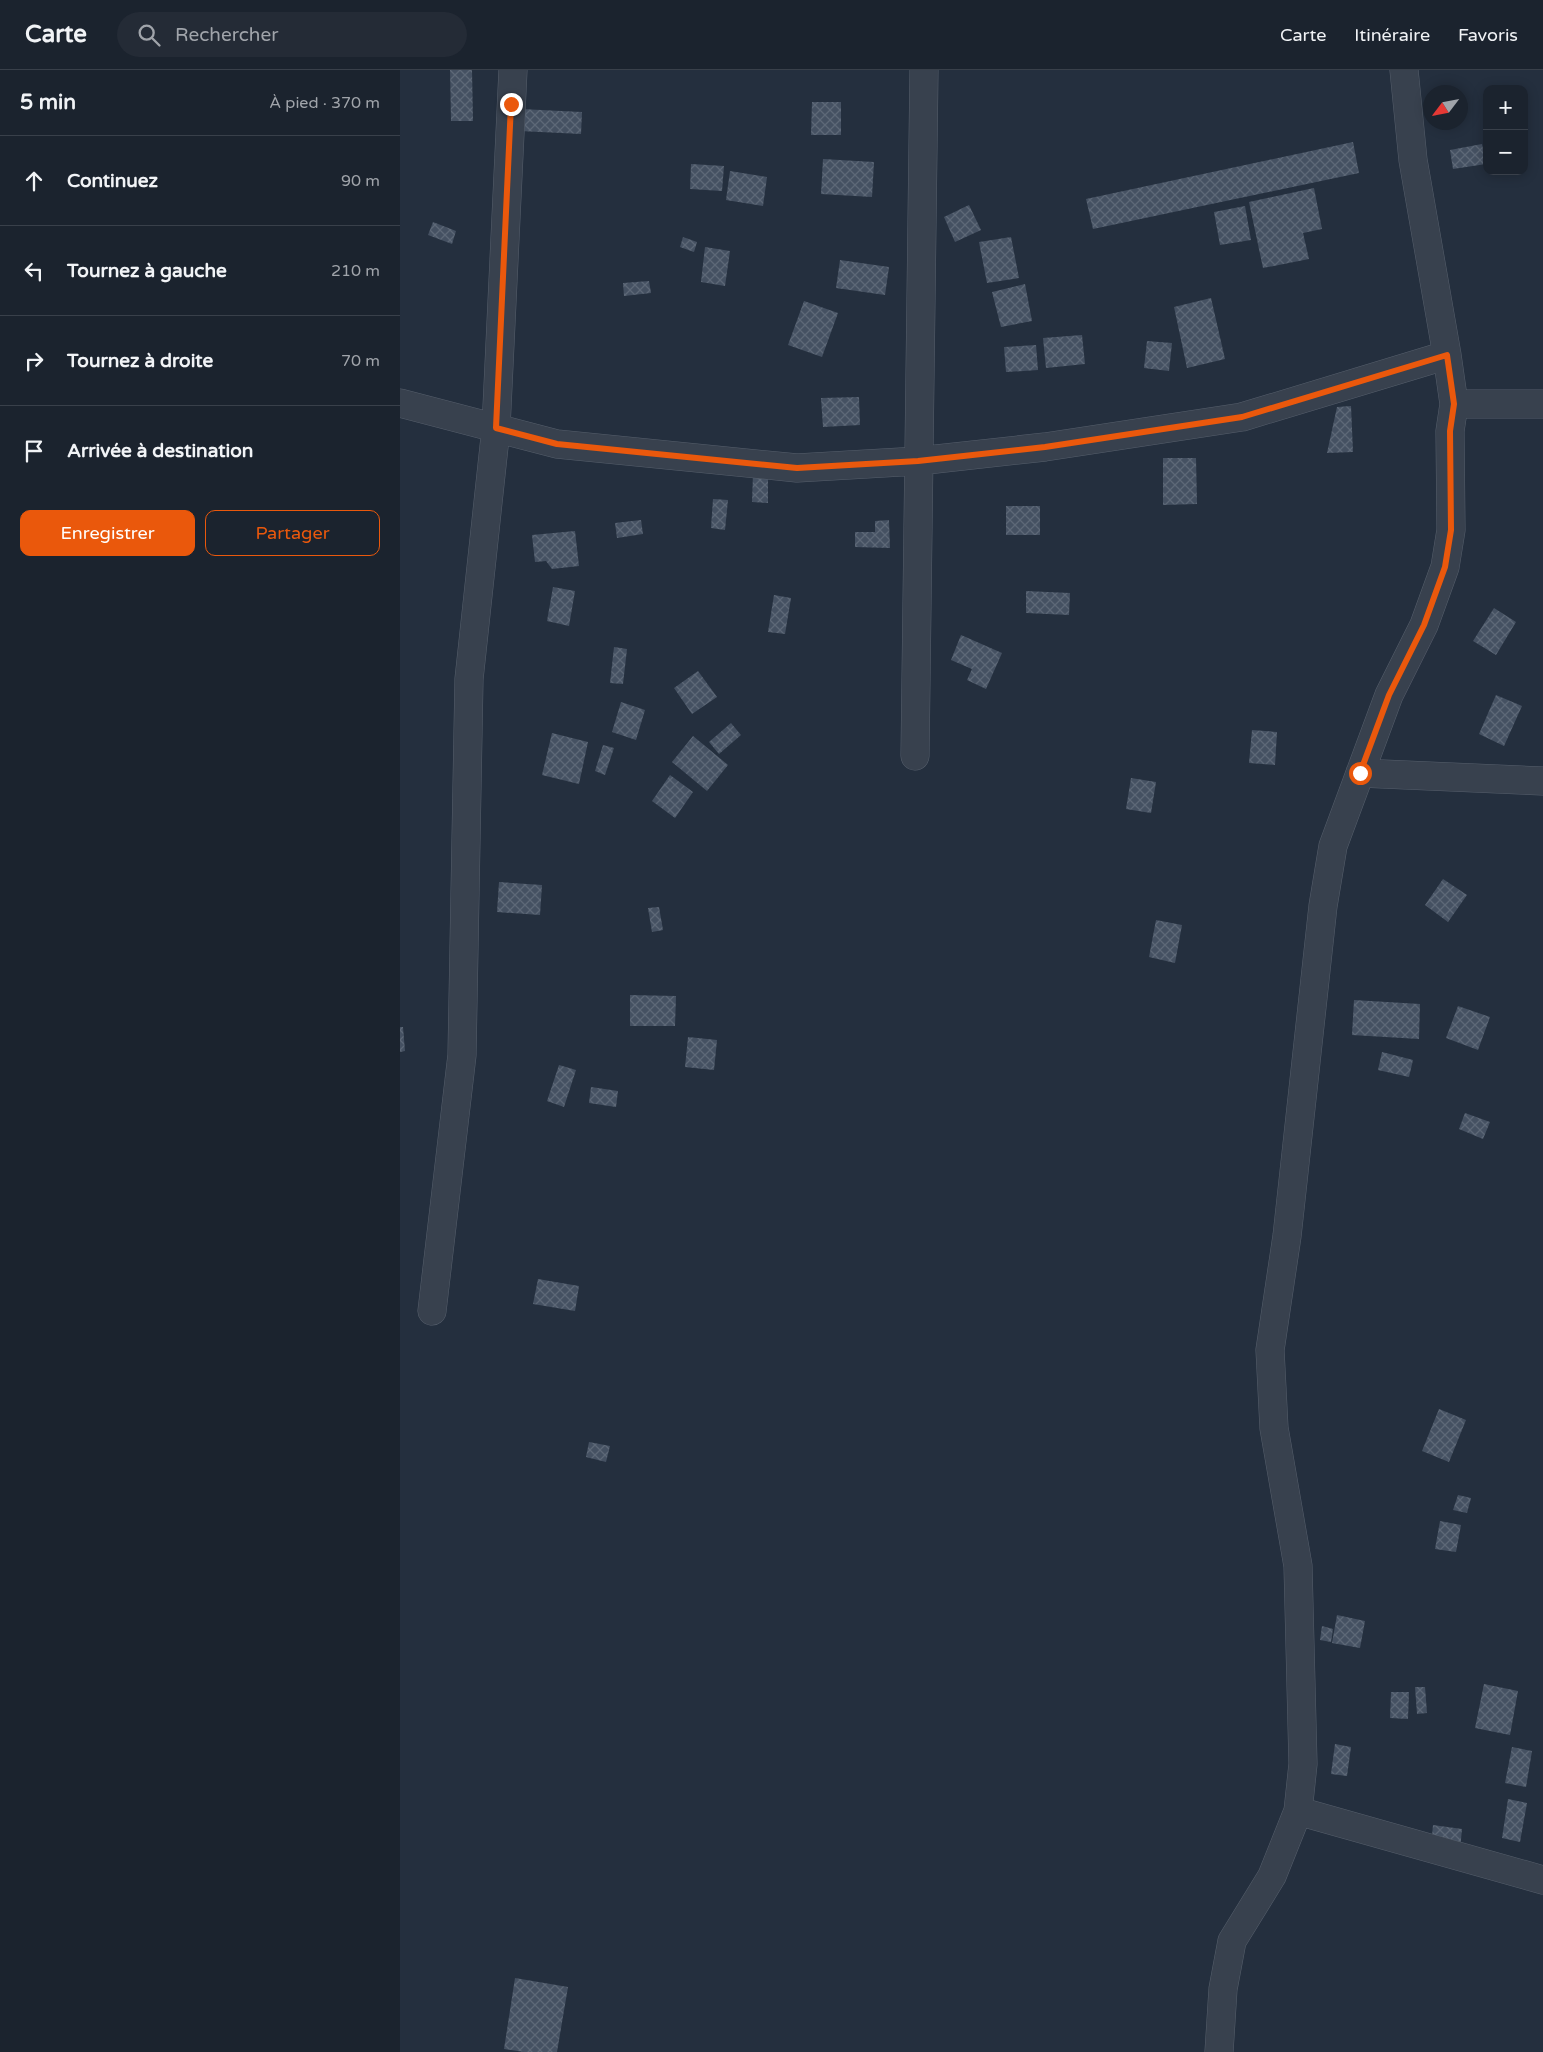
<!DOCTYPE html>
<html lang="fr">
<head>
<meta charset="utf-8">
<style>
	:root { --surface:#1b232e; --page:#242b36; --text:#f1f3f6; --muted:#a0a4aa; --line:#39404a; --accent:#ea580c }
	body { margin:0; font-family:"Varela Round",sans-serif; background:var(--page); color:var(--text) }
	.controls { position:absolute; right:15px; top:15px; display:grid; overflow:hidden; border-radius:10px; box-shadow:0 2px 12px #0003 }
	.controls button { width:45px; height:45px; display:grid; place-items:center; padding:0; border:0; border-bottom:1px solid var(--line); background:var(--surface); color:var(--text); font:25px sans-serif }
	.compass { position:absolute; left:1023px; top:15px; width:45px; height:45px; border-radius:50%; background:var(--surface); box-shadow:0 2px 12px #0003; rotate:238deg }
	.stop { position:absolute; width:15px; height:15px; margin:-11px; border:4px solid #ea580c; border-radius:50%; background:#fff }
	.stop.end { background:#ea580c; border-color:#fff; box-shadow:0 1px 5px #0008 }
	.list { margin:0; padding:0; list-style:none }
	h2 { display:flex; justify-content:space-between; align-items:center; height:65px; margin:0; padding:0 20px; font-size:21px }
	h2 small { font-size:16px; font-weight:400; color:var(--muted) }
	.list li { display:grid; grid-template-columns:32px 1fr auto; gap:15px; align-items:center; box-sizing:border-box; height:90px; padding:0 20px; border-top:1px solid var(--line) }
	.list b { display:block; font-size:19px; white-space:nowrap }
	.list em { font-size:16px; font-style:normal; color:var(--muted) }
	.actions { display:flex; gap:10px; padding:15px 20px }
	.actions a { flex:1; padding:11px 0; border:1px solid var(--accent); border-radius:10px; text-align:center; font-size:18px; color:var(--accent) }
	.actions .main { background:var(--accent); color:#fff }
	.icon { flex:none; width:28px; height:28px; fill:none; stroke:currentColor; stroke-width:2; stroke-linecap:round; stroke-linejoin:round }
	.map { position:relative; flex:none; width:1143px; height:1982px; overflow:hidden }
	header { display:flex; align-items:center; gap:30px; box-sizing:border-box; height:70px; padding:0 25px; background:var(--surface); border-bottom:1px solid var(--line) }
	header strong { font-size:24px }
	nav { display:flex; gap:28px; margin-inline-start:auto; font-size:18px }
	.search { width:350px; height:45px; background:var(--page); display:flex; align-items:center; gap:12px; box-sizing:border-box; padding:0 18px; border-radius:28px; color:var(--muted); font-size:19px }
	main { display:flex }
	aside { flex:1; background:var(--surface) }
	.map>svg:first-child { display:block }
	.building { fill:url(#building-cross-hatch) }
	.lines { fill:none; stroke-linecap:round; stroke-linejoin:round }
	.minor-casing { stroke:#565f6c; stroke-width:29 }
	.minor { stroke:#38414e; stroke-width:28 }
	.route { stroke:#ea580c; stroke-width:6 }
</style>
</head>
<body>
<header>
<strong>Carte</strong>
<div class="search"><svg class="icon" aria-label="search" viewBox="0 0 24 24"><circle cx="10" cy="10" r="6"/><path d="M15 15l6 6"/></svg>Rechercher</div>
<nav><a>Carte</a><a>Itinéraire</a><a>Favoris</a></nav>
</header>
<main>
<aside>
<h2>5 min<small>À pied · 370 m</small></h2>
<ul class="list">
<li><svg class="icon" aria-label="ahead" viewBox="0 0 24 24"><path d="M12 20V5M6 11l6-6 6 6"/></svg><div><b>Continuez</b></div><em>90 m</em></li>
<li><svg class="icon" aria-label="left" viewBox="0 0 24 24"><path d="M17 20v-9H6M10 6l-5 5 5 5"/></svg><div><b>Tournez à gauche</b></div><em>210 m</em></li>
<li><svg class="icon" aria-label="right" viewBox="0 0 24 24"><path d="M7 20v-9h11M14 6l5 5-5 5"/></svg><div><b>Tournez à droite</b></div><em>70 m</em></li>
<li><svg class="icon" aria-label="arrive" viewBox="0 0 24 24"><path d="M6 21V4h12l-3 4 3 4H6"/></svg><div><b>Arrivée à destination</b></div></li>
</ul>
<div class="actions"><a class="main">Enregistrer</a><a>Partager</a></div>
</aside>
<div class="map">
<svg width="1143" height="1982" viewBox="0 0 1143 1982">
	<defs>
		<pattern id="building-cross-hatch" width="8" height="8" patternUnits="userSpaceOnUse" patternTransform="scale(1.25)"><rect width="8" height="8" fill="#455162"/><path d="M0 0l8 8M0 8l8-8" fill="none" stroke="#5d6877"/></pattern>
	</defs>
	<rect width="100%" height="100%" fill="#242f3e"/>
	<path class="building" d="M50,0H72L73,51H51Z
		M412,32H441V65H411Z
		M121,39L182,42L181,64L120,61Z
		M953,72L959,103L693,159L686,129Z
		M1082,74L1086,94L1053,99L1050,80Z
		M423,89L474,92L472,127L421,124Z
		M291,94L324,96L322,121L290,119Z
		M330,101L367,107L363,136L326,130Z
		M914,118L922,159L903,163L909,189L863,198L849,132Z
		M569,135L581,160L555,172L544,147Z
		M845,136L851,170L820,175L814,142Z
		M33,152L56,161L52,174L28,165Z
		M283,167L297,172L294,182L280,177Z
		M611,167L619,208L587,213L579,172Z
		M305,177L330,181L325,216L301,212Z
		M440,190L489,197L485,225L436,218Z
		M249,211L251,223L224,226L223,213Z
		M625,214L632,251L601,257L592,222Z
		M811,228L825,289L787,298L774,237Z
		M404,231L438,243L422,287L388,275Z
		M682,265L685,294L646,298L643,268Z
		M747,271L772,273L769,301L744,298Z
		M636,275L638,300L606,302L604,277Z
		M459,327L460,355L423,357L421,328Z
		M951,336L953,382L927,383L937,337Z
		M763,388H796L797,434L763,435Z
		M353,404H368V433L352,432Z
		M313,429L328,430L325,460L311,458Z
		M606,436H640V465H606Z
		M241,450L243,464L217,468L215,453Z
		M489,450L490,478L455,477V462H475V451Z
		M175,461L179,496L152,499L146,491L135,492L132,465Z
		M153,517L175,521L169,556L147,551Z
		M626,521L670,523L669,545L626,543Z
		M374,525L391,528L385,564L368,562Z
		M1094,538L1116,552L1096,585L1073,571Z
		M561,565L602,583L586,619L567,610L572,599L551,590Z
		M214,577L227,579L223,614L210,613Z
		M298,601L317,627L292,644L274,618Z
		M1096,625L1122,636L1104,676L1079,664Z
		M221,632L245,640L236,670L212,662Z
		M331,653L341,665L319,684L309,672Z
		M852,660L877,662L875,695L849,693Z
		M152,663L188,672L179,714L142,705Z
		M293,666L328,695L307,721L272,692Z
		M203,675L214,678L205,705L195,701Z
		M270,705L293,722L275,748L252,731Z
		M731,708L756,712L751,743L726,739Z
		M1043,809L1067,825L1048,852L1025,835Z
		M99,812L142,815L140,845L97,842Z
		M259,837L263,860L252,862L248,838Z
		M756,850L782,855L775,893L749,887Z
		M230,925L276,926L275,956H230Z
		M954,930L1020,934L1019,969L952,965Z
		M1058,936L1090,947L1078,980L1046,968Z
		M0,957H3L5,981L0,982Z
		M288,967L317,970L314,1000L285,997Z
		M982,982L1013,990L1009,1007L978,1000Z
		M159,995L176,1000L164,1037L147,1031Z
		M191,1017L218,1021L216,1037L189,1033Z
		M1065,1043L1090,1052L1083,1069L1059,1059Z
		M138,1209L179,1216L175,1241L133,1234Z
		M1039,1339L1066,1350L1049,1392L1022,1381Z
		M189,1372L210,1376L206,1392L186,1387Z
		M1058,1425L1071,1428L1067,1443L1053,1440Z
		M1040,1451L1061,1455L1056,1482L1035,1479Z
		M937,1545L965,1551L960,1578L932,1573Z
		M922,1556L933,1559L931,1572L920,1570Z
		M1084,1614L1118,1621L1110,1665L1075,1658Z
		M1015,1617H1025L1027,1643L1017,1644Z
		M991,1622H1009L1008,1649L990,1648Z
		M935,1674L951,1677L947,1706L931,1704Z
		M1112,1677L1132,1681L1126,1717L1105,1713Z
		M1108,1729L1127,1733L1120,1772L1102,1768Z
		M1033,1755L1062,1759L1060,1780L1031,1777Z
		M115,1908L168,1917L157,1982H124L104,1979Z"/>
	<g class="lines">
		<defs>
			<path id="minor" d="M0,333L157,374L397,398L518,391L645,377L842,347L1047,285
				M1054,334H1143
				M515,686L524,0
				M960,703L1143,711
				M32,1241L62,985L69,609L96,358L113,0
				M898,1741L1143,1810
				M819,1982L823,1919L832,1871L872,1806L898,1741L903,1694L898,1496L874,1358L870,1280L887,1166L923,836L933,776L989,625L1024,555L1045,497L1051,460L1050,361L1054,334L1047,285L1013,90L1004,0"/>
		</defs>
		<use href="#minor" class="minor-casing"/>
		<use href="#minor" class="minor"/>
	</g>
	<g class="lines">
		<path class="route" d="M111,34L96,358L157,374L397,398L518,391L645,377L842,347L1047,285L1054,334L1050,361L1051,460L1045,497L1024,555L989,625L960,703"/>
	</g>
</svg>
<div class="controls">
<button>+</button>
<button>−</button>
</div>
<svg class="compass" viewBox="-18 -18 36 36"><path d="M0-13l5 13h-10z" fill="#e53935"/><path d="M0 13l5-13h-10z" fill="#a0a4aa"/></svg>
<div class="stop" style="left:960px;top:703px"></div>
<div class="stop end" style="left:111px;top:34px"></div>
</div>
</main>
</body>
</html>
